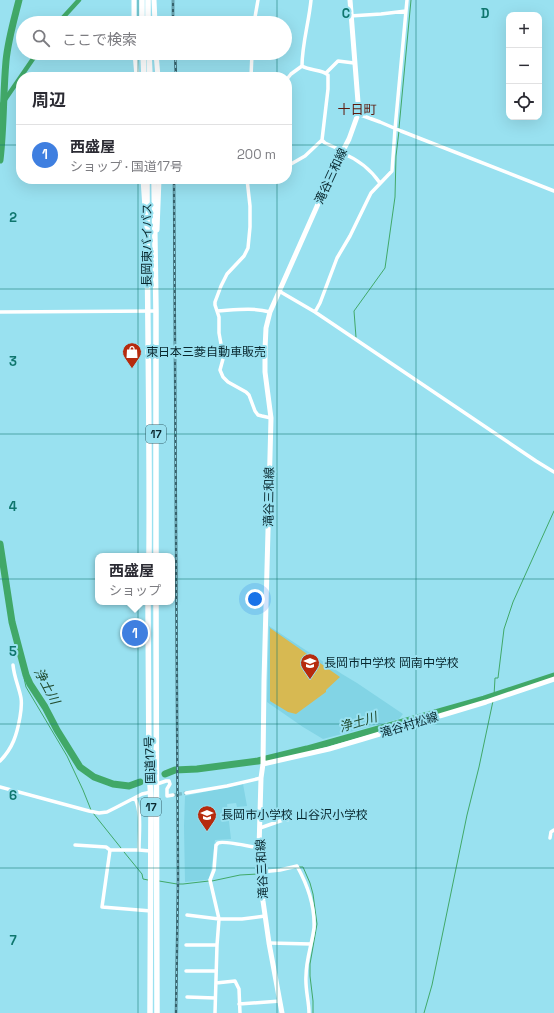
<!DOCTYPE html>
<html lang="ja">
<head>
<meta charset="utf-8">
<style>
	:root { --surface:#fff; --page:#f7f7f7; --text:#2b2b33; --muted:#7c7c81; --line:#e1e1e2; --accent:#b62b0e }
	body { margin:0; font-family:"Space Grotesk","Noto Sans JP",sans-serif; background:var(--page); color:var(--text) }
	.controls { position:absolute; right:12px; top:12px; display:grid; overflow:hidden; border-radius:8px; box-shadow:0 4px 16px #0002 }
	.controls button { width:36px; height:36px; display:grid; place-items:center; padding:0; border:0; border-bottom:1px solid var(--line); background:var(--surface); color:var(--text); font:20px sans-serif }
	.you { position:absolute; left:255px; top:599px; width:14px; height:14px; margin:-10px; border:3px solid #fff; border-radius:50%; background:#1a73e8; box-shadow:0 0 0 6px #1a73e833 }
	.badge { display:grid; place-items:center; width:26px; height:26px; border-radius:50%; background:var(--accent); color:#fff; font-size:13px; font-weight:700 }
	.pin { position:absolute; translate:-50% -50%; border:2px solid #fff; box-shadow:0 1px 4px #0006 }
	.popup { position:absolute; left:95px; top:553px; width:80px; height:52px; box-sizing:border-box; display:grid; place-content:center; border-radius:8px; background:var(--surface); filter:drop-shadow(0 1px 3px #0005); font-size:13px; white-space:nowrap; color:var(--muted) }
	.popup b { font-size:15px; color:var(--text) }
	.popup::after { content:''; position:absolute; left:50%; top:100%; margin-left:-8px; border:8px solid transparent; border-top-color:var(--surface) }
	.list { margin:0; padding:0; list-style:none }
	h2 { display:flex; justify-content:space-between; align-items:center; height:52px; margin:0; padding:0 16px; font-size:17px }
	h2 small { font-size:13px; font-weight:400; color:var(--muted) }
	.list li { display:grid; grid-template-columns:26px 1fr auto; gap:12px; align-items:center; box-sizing:border-box; height:60px; padding:0 16px; border-top:1px solid var(--line) }
	.list b { display:block; font-size:15px; white-space:nowrap }
	.list p { margin:0; font-size:13px; white-space:nowrap; color:var(--muted) }
	.list em { font-size:13px; font-style:normal; color:var(--muted) }
	.icon { flex:none; width:22px; height:22px; fill:none; stroke:currentColor; stroke-width:2; stroke-linecap:round; stroke-linejoin:round }
	.map { position:relative; flex:none; width:554px; height:1013px; overflow:hidden }
	.search { position:absolute; background:var(--surface); box-shadow:0 4px 16px #0002; left:16px; top:16px; width:276px; height:44px; display:flex; align-items:center; gap:10px; box-sizing:border-box; padding:0 14px; border-radius:22px; color:var(--muted); font-size:15px }
	.panel { position:absolute; background:var(--surface); box-shadow:0 4px 16px #0002; left:16px; top:72px; width:276px; height:112px; border-radius:16px }
	.map>svg:first-child { display:block }
	.built { fill:#82d4e5 }
	.green { fill:#d7b952 }
	.lines { fill:none; stroke-linecap:round; stroke-linejoin:round }
	.stream { stroke:#41a868; stroke-width:1 }
	.canal { stroke:#41a868; stroke-width:4.5 }
	.river { stroke:#41a868; stroke-width:7 }
	.minor-tunnel { stroke:#7cbcc9; stroke-width:3.5; stroke-dasharray:3.5 2; stroke-linecap:butt }
	.minor { stroke:#fff; stroke-width:3.5 }
	.secondary { stroke:#fff; stroke-width:5 }
	.trunk { stroke:#fff; stroke-width:5.5 }
	.rail-casing { stroke:#37636d; stroke-width:2.5 }
	.rail { stroke:#99e1f0; stroke-width:1; stroke-dasharray:3; stroke-linecap:butt }
	.grid { fill:none; stroke:#0f766e; stroke-width:1; stroke-opacity:0.55 }
	.labels { text-anchor:middle; dominant-baseline:central; stroke-width:4; stroke-linejoin:round; paint-order:stroke }
	.shield { fill:#99e1f0; stroke:#345f68; stroke-width:1 }
	.shield-label { font-size:11px; font-weight:bold; fill:#08272e }
	.street-label { font-size:12px; fill:#08272e; stroke:#99e1f0 }
	.poi-label { font-size:12px; fill:#08272e; stroke:#99e1f0; text-anchor:start }
	.neighbourhood-label { font-size:13px; fill:#5d1a0d; stroke:#99e1f0 }
	.water-label { font-size:13px; font-style:italic; fill:#224c30; stroke:#99e1f0 }
	.grid-label { font-size:13px; text-anchor:middle; font-weight:bold; fill:#0f766e; stroke:#99e1f0; stroke-width:4; stroke-linejoin:round; paint-order:stroke }
</style>
</head>
<body>
<div class="map">
<svg width="554" height="1013" viewBox="0 0 554 1013">
	<rect width="100%" height="100%" fill="#99e1f0"/>
	<path class="built" d="M269,626L342,674L357,683L403,714L399,719L323,739L303,727L267,702Z
		M243,784L247,806L237,807L236,803L227,804L231,839L215,840L211,871L209,879L206,880L185,882L184,826L185,796Z"/>
	<path class="green" d="M270,628L340,677L326,690V692L296,714L288,712L270,701Z"/>
	<g class="lines">
		<path class="stream" d="M399,128L411,0
			M356,337L354,311L385,268L395,197L396,156L399,131
			M26,675L24,678L26,687L67,756L83,790L91,810
			M494,696L495,678H498L504,629L513,602L554,511
			M93,813L121,848
			M124,852L142,874L143,879L148,880
			M299,867H303L310,883L313,894L317,924L310,964V976L313,1001V1013
			M159,881L177,884H183L209,881
			M212,881L240,875L258,874
			M424,1013L432,985L467,815L479,767L493,701"/>
		<path class="canal" d="M58,23L79,0
			M0,107L37,53"/>
		<path class="river" d="M0,160C4,127 3,94 6,61C8,40 14,20 19,0
			M0,544L12,622L26,675L30,684L45,707L57,730L80,767L94,777L113,784L129,786L140,782
			M165,774L175,770L197,769L258,761L307,749L484,699L554,676"/>
		<path class="minor-tunnel" d="M173,795L186,793"/>
		<path class="minor" d="M350,16L381,14L406,11
			M254,23L258,0
			M326,73L338,61L354,63
			M251,77L252,53
			M287,79L291,74L302,66
			M358,114L380,122L401,131L554,191
			M322,140L325,143L343,151
			M342,153C357,159 371,170 380,183
			M287,165L291,164L305,156L322,140L328,89V75C322,69 310,71 302,66C302,44 309,22 311,0
			M247,179L250,206V227L248,248L244,256L227,274L221,286L215,302V305L219,317V333L223,355V359L220,370L223,377L228,382L246,392L249,395L255,411L258,415L262,416L271,418
			M279,291L315,312L536,461L554,472
			M217,311C234,310 253,307 270,312
			M0,312L156,311
			M315,312L320,303L337,258L350,236L368,199L371,193L392,171L395,129L407,0
			M0,761C13,748 17,734 20,717C21,711 22,704 21,698C19,687 14,677 13,665
			M157,784L166,781H169L170,784L167,789V796L173,795
			M0,787L89,811L99,813L107,812L115,808L142,794L151,792
			M186,793L227,786L261,778
			M260,828L283,820L292,819
			M550,838L551,832L554,830
			M75,845L106,847L110,850L102,907L151,911
			M110,850H139C139,833 142,813 135,798
			M139,850L150,851
			M261,872L280,870L297,866C307,884 315,907 314,928C312,944 306,960 306,976C305,989 309,1001 309,1013
			M187,915L219,919H242L265,916
			M269,943L311,944
			M186,945H217
			M186,971H216
			M216,983L235,981L239,989L240,1013
			M187,997L215,998
			M239,1004L280,1001
			M215,1013L217,945L219,919L210,880L214,870L216,845C217,845 217,844 218,843C223,840 252,847 259,848"/>
		<path class="secondary" d="M134,0V23
			M154,0L155,23
			M135,53L137,77
			M156,53L158,77
			M143,179L145,208
			M157,230L159,179
			M263,764L329,749L363,739L486,702L554,679
			M282,1013L269,943L263,901L259,848L261,778L263,764L264,681L271,418L265,372V349L266,328L270,312L334,168L349,139L358,114V102L350,0"/>
		<path class="trunk" d="M148,0V23
			M142,23V0
			M143,53L144,77
			M149,53L150,77
			M147,179C147,305 150,430 149,556
			M154,179L156,311V556
			M148,602L149,764L151,803L150,1013
			M156,602L157,1013"/>
		<defs>
			<path id="rail" d="M173,0V23
				M175,53L176,77
				M174,179L178,880L176,1013"/>
		</defs>
		<use href="#rail" class="rail-casing"/>
		<use href="#rail" class="rail"/>
	</g>
	<path class="grid" d="M138,0V23M277,0V23M416,0V1013M138,53V77M277,53V77M0,145H21M287,145H554M138,179V1013M277,179V1013M0,289H554M0,434H554M0,579H554M0,724H554M0,868H554"/>
	<defs>
		<symbol id="shop-pin" viewBox="-11 -11 22 30"><path d="M0 17L-7.5 6A9.5 9.5 0 1 1 7.5 6Z" fill="#b62b0e" stroke="#99e1f0"/><path d="M-5-2.5h2.3a2.7 3.5 0 0 1 5.4 0H5L5.5 6h-11ZM-1.5-2.5h3a1.5 2.3 0 0 0-3 0Z" fill="#fff"/></symbol>
		<symbol id="school-pin" viewBox="-11 -11 22 30"><path d="M0 17L-7.5 6A9.5 9.5 0 1 1 7.5 6Z" fill="#b62b0e" stroke="#99e1f0"/><path d="M0-5L7-2L0 1L-7-2ZM-4 1L0 2.5L4 1V4Q0 6-4 4Z" fill="#fff"/></symbol>
	</defs>
	<g fill-rule="evenodd">
		<use href="#shop-pin" x="121" y="341" width="22" height="30"/>
		<use href="#school-pin" x="299" y="652" width="22" height="30"/>
		<use href="#school-pin" x="196" y="804" width="22" height="30"/>
	</g>
	<g class="labels">
		<g class="shield">
			<rect x="146" y="425" width="20" height="18" rx="3"/>
			<rect x="141" y="798" width="20" height="18" rx="3"/>
		</g>
		<g class="shield-label">
			<text x="156" y="434">17</text>
			<text x="151" y="807">17</text>
		</g>
		<g class="street-label">
			<text transform="translate(331 176) rotate(-65)">滝谷三和線</text>
			<text transform="translate(147 245) rotate(-90)">長岡東バイパス</text>
			<text transform="translate(269 497) rotate(-89)">滝谷三和線</text>
			<text transform="translate(409 725) rotate(-17)">滝谷村松線</text>
			<text transform="translate(150 760) rotate(-92)">国道17号</text>
			<text transform="translate(262 869) rotate(-93)">滝谷三和線</text>
		</g>
		<g class="poi-label">
			<text x="146" y="352">東日本三菱自動車販売</text>
			<text x="324" y="663">長岡市中学校 岡南中学校</text>
			<text x="221" y="815">長岡市小学校 山谷沢小学校</text>
		</g>
		<g class="neighbourhood-label">
			<text x="357" y="109">十日町</text>
		</g>
		<g class="water-label">
			<text transform="translate(47 686) rotate(62)">浄土川</text>
			<text transform="translate(358 722) rotate(-17)">浄土川</text>
		</g>
	</g>
	<g class="grid-label">
		<text x="346" y="18">C</text>
		<text x="485" y="18">D</text>
		<text x="13" y="222">2</text>
		<text x="13" y="366">3</text>
		<text x="13" y="511">4</text>
		<text x="13" y="656">5</text>
		<text x="13" y="800">6</text>
		<text x="13" y="945">7</text>
	</g>
</svg>
<div class="controls">
<button>+</button>
<button>−</button>
<button><svg class="icon" aria-label="locate" viewBox="0 0 24 24"><circle cx="12" cy="12" r="6"/><path d="M12 2v4M12 18v4M2 12h4M18 12h4"/></svg></button>
</div>
<div class="you"></div>
<div class="pin badge" style="left:135px;top:633px;background:#3f7fe0">1</div>
<div class="popup"><b>西盛屋</b>ショップ</div>
<div class="search"><svg class="icon" aria-label="search" viewBox="0 0 24 24"><circle cx="10" cy="10" r="6"/><path d="M15 15l6 6"/></svg>ここで検索</div>
<section class="panel">
<h2>周辺<small></small></h2>
<ul class="list">
<li><span class="badge" style="background:#3f7fe0">1</span><div><b>西盛屋</b><p>ショップ · 国道17号</p></div><em>200 m</em></li>
</ul>
</section>
</div>
</body>
</html>
